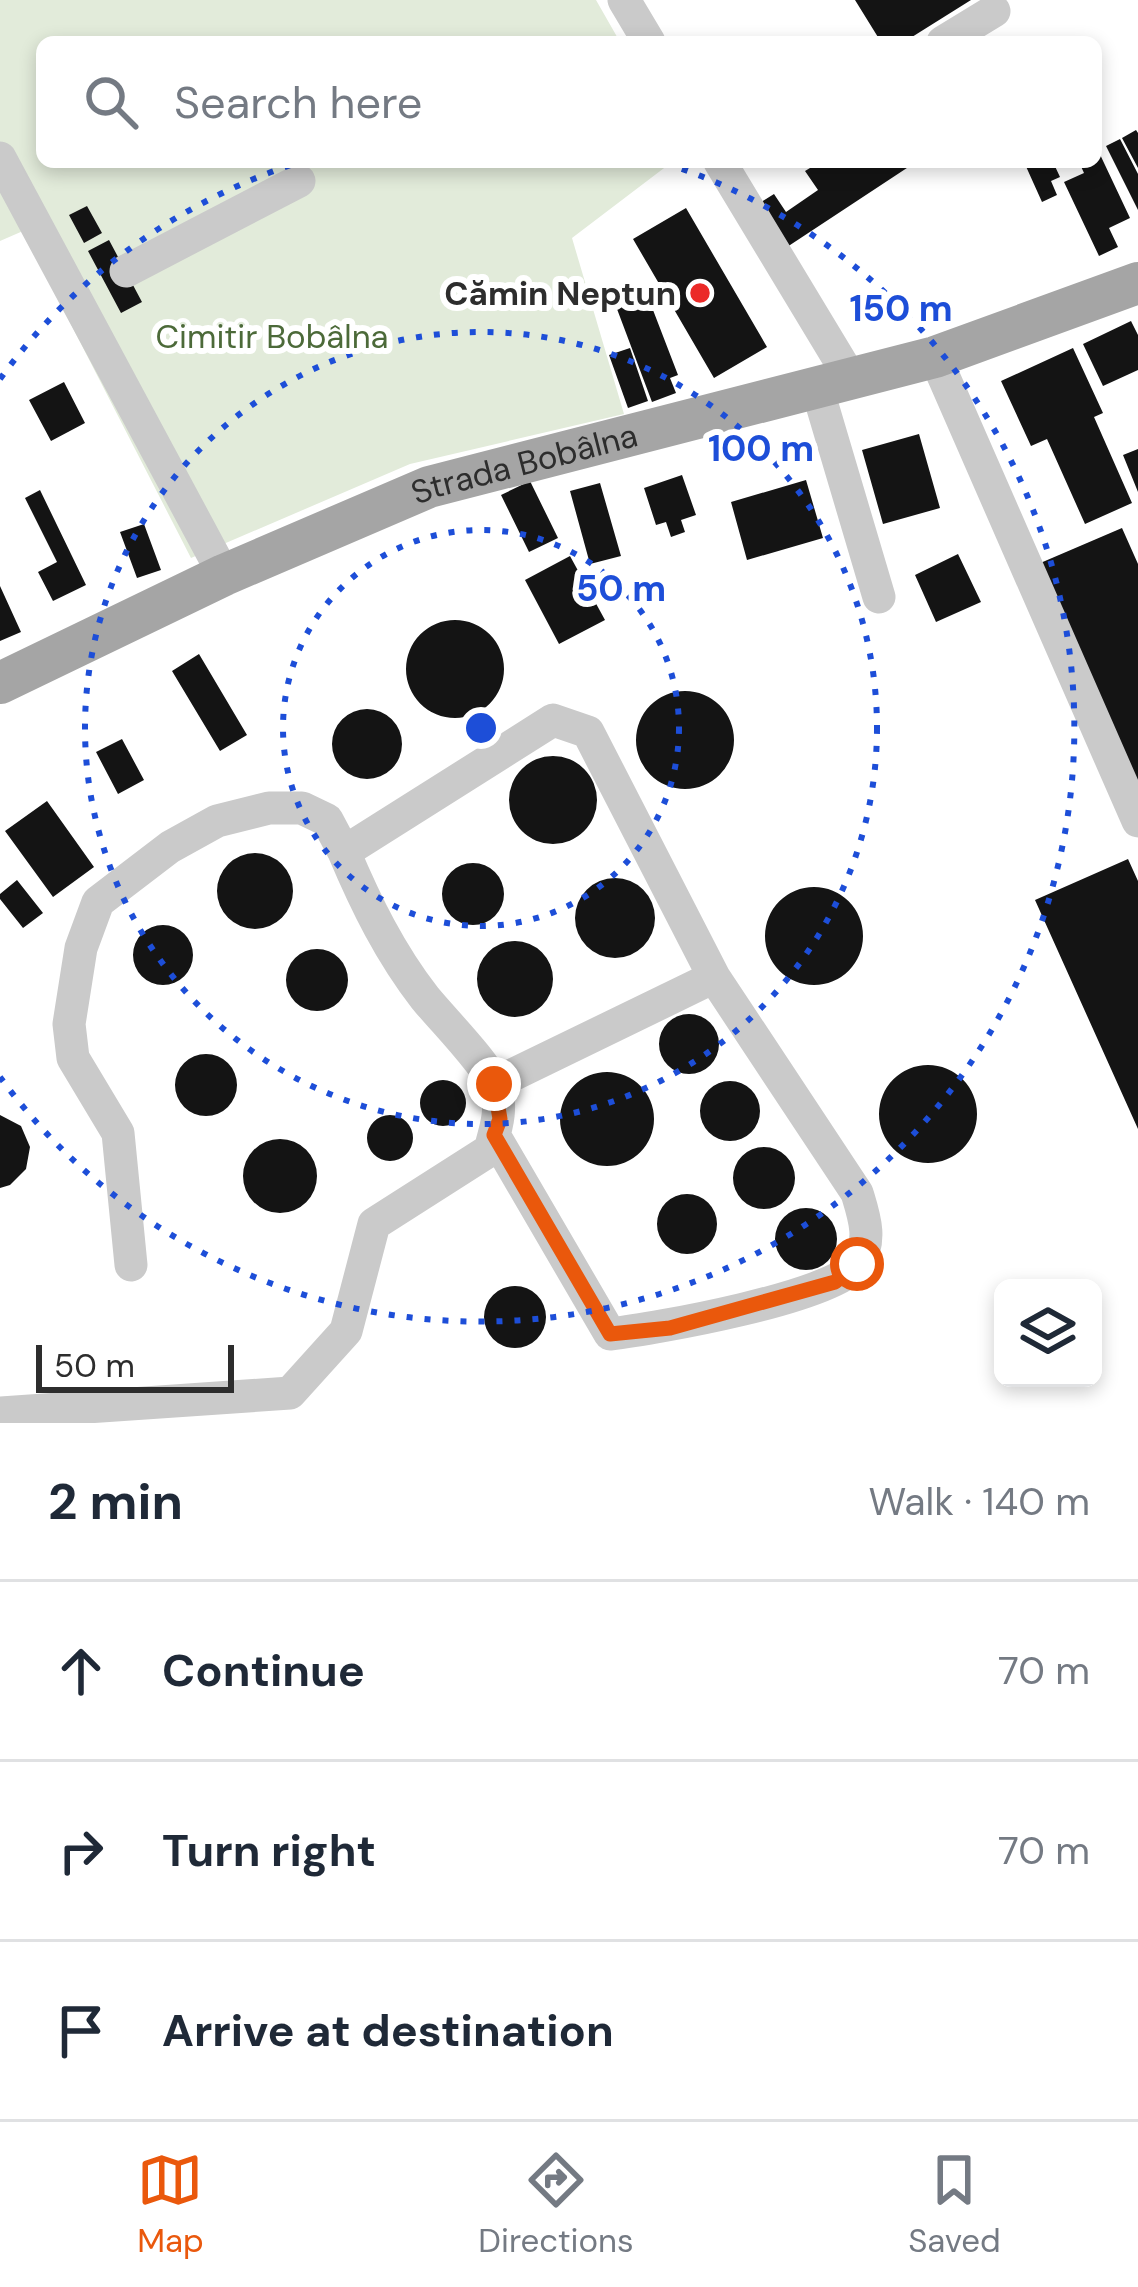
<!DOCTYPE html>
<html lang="en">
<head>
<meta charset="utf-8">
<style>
	:root { --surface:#fff; --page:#f6f6f7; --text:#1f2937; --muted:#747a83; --line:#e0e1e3; --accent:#ea580c }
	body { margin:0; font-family:"DM Sans",sans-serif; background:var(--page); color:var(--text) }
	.controls { position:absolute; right:36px; bottom:36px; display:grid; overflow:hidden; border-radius:18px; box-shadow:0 6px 18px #0003 }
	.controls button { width:108px; height:108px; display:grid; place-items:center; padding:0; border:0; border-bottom:3px solid var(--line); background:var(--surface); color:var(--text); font:60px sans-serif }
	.scale { position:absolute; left:36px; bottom:30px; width:198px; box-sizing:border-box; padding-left:12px; border:6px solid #2d2d2d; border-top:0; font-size:33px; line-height:42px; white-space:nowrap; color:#2d2d2d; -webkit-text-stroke:9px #fff; paint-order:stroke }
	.stop { position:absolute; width:36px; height:36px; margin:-27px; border:9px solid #ea580c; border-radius:50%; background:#fff }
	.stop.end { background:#ea580c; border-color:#fff; box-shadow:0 3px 12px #0008 }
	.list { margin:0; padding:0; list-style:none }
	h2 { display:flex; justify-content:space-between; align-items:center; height:156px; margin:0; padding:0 48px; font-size:51px }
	h2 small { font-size:39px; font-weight:400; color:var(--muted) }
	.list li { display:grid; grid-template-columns:78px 1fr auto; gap:36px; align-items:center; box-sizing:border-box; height:180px; padding:0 48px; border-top:3px solid var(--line) }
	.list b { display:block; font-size:45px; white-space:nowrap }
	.list em { font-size:39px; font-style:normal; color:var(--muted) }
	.icon { flex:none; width:66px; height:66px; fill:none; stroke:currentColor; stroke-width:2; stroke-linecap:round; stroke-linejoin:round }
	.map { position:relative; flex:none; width:1138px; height:1423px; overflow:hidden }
	.search { position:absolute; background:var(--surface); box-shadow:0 6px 18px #0003; left:36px; right:36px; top:36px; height:132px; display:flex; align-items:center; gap:30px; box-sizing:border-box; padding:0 42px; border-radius:18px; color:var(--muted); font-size:45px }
	.sheet { height:696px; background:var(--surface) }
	nav { display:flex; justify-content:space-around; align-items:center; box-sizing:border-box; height:168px; border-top:3px solid var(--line); background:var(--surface); font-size:33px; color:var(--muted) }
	nav a { display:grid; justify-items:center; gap:6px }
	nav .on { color:var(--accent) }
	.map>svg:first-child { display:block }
	.green { fill:#e2ebda }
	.building { fill:#141414 }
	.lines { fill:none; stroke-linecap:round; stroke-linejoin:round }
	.minor { stroke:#cacaca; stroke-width:33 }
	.major { stroke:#a5a5a5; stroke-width:42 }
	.route { stroke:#ea580c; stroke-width:15 }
	.ring { fill:none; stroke:#1d4ed8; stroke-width:6; stroke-dasharray:6 12 }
	.poi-dot { fill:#eb2a28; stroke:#fff; stroke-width:4.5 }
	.labels { text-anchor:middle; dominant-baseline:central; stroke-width:12; stroke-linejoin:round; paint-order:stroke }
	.poi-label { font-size:33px; font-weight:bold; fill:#2d2d2d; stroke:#fff; text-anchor:end }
	.park-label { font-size:33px; fill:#4c6a39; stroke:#fff }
	.street-label { font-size:33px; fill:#2d2d2d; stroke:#fff }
	.centre { fill:#1d4ed8; stroke:#fff; stroke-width:6 }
	.ring-label { font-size:36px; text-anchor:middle; font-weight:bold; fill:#1d4ed8; stroke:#fff; stroke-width:12; stroke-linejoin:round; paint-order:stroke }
</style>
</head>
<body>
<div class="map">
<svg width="1138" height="1423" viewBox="0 0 1138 1423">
	<rect width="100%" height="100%" fill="#fff"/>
	<path class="green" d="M0,0H596L620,42H42V162H672L572,238L624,414L410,464L191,558L23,231L0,241Z"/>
	<path class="building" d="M855,0H971L904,42H881Z
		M1136,130L1138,133V168L1122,138Z
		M1120,139L1138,174V210L1106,146Z
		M1096,146L1130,218L1109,228L1118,247L1099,256L1064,182L1084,173L1079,162H1096Z
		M820,162H916L784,249L755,206L774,194L786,212L818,190L805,171Z
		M1024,162H1053L1060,177L1051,181L1057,195L1042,202Z
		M87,206L102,233L84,243L69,215Z
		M686,208L767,347L714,378L633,239Z
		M109,240L142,302L121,313L88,251Z
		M648,297L678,375L670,378L676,393L652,402L617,309Z
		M1131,321L1138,335V370L1103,386L1083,344Z
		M630,348L648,401L628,408L609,355Z
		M1073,348L1103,413L1094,417L1132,503L1085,524L1047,439L1031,446L1001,381Z
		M64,382L85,423L51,441L29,400Z
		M919,434L940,508L883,524L862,450Z
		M1138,449V492L1123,455Z
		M682,475L696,515L681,520L685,532L671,537L666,522L656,525L644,488Z
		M806,480L823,538L747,560L731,502Z
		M530,481L558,538L529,552L501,495Z
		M600,483L621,556L590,564L570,491Z
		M40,490L86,585L53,601L38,572L57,562L25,498Z
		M144,524L161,570L137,578L120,532Z
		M1122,528L1138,564V793L1038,564Z
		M958,554L981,602L936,622L915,575Z
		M570,556L605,620L559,644L525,580Z
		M0,586L21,632L0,641Z
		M406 669a49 49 0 1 1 98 0a49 49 0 1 1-98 0Z
		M199,654L247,735L220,751L172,671Z
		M636 740a49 49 0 1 1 98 0a49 49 0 1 1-98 0Z
		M332 744a35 35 0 1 1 70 0a35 35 0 1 1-70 0Z
		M122,739L144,780L118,794L96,752Z
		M509 800a44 44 0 1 1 88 0a44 44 0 1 1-88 0Z
		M47,801L94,867L53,897L5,831Z
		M217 891a38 38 0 1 1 76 0a38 38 0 1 1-76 0Z
		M1128,859L1138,881V1129L1035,900Z
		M442 894a31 31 0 1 1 62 0a31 31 0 1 1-62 0Z
		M575 918a40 40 0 1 1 80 0a40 40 0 1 1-80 0Z
		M17,880L43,913L23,928L0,899V894Z
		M765 936a49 49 0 1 1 98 0a49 49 0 1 1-98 0Z
		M133 955a30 30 0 1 1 60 0a30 30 0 1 1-60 0Z
		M477 979a38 38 0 1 1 76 0a38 38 0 1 1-76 0Z
		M286 980a31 31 0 1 1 62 0a31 31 0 1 1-62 0Z
		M659 1044a30 30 0 1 1 60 0a30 30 0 1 1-60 0Z
		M175 1085a31 31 0 1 1 62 0a31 31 0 1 1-62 0Z
		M879 1114a49 49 0 1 1 98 0a49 49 0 1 1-98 0Z
		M560 1119a47 47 0 1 1 94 0a47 47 0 1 1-94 0Z
		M420 1103a23 23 0 1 1 46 0a23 23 0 1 1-46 0Z
		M700 1111a30 30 0 1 1 60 0a30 30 0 1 1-60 0Z
		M367 1138a23 23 0 1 1 46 0a23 23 0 1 1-46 0Z
		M0,1115L21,1126L30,1147L26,1169L10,1185L0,1188Z
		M243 1176a37 37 0 1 1 74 0a37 37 0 1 1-74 0Z
		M733 1178a31 31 0 1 1 62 0a31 31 0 1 1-62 0Z
		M657 1224a30 30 0 1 1 60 0a30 30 0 1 1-60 0Z
		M775 1239a31 31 0 1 1 62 0a31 31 0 1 1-62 0Z
		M484 1317a31 31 0 1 1 62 0a31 31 0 1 1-62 0Z"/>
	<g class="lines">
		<path class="minor" d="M624,0L649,42
			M943,42L994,11
			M0,158L224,575
			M720,162L851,379
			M126,271L299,181
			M935,357L1138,821
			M817,388L879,597
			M494,1084L714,977
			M131,1265L118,1133L73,1058L69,1024L81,948L98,902L170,847L217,821L269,808H302L327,820L344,852
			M0,1413L290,1393L346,1331L374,1224L490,1150C496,1128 503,1108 495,1086C487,1064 442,1019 425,998C390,953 366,904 344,852L553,720L588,732L714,977L857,1193C864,1216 873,1241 857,1264C835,1297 654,1329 610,1334L494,1135"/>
		<path class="major" id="s1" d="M0,683L224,575L429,487L935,357L1138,283"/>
	</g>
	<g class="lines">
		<path class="route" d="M494,1084L500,1119L494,1135L610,1334L670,1328L835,1282L857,1264"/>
	</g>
	<g class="ring">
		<circle cx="481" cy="728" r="198"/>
		<circle cx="481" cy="728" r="396"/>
		<path d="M0 379A594 594 0 0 1 297 163M665 163A594 594 0 1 1 0 1077"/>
	</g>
	<circle class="poi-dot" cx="700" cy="293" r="12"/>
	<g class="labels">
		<g class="poi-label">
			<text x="676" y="293">Cămin Neptun</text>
		</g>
		<g class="park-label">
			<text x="272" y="336">Cimitir Bobâlna</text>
		</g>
		<g class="street-label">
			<text stroke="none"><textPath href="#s1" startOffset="570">Strada Bobâlna</textPath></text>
		</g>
	</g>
	<circle cx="481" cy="728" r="18" class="centre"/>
	<g class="ring-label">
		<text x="901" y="321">150 m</text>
		<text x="761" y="461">100 m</text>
		<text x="621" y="601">50 m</text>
	</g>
</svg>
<div class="controls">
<button><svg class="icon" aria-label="layers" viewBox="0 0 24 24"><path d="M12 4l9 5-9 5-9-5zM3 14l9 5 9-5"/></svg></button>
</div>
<div class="scale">50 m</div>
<div class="stop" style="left:857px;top:1264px"></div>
<div class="stop end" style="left:494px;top:1084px"></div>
<div class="search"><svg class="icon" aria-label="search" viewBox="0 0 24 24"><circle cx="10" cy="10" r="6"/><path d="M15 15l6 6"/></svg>Search here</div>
</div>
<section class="sheet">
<h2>2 min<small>Walk · 140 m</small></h2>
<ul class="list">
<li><svg class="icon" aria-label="ahead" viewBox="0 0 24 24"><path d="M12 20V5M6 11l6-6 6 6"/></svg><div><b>Continue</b></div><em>70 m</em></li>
<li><svg class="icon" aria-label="right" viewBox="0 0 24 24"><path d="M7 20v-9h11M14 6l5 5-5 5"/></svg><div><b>Turn right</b></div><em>70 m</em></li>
<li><svg class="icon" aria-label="arrive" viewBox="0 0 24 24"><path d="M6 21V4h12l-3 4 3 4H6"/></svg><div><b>Arrive at destination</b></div></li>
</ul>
</section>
<nav>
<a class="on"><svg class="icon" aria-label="map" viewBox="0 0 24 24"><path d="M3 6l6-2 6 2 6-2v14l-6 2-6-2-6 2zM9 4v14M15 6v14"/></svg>Map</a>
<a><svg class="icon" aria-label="directions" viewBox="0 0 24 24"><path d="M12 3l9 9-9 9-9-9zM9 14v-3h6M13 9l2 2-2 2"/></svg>Directions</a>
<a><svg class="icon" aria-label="saved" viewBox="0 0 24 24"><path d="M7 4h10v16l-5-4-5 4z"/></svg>Saved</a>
</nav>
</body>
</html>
